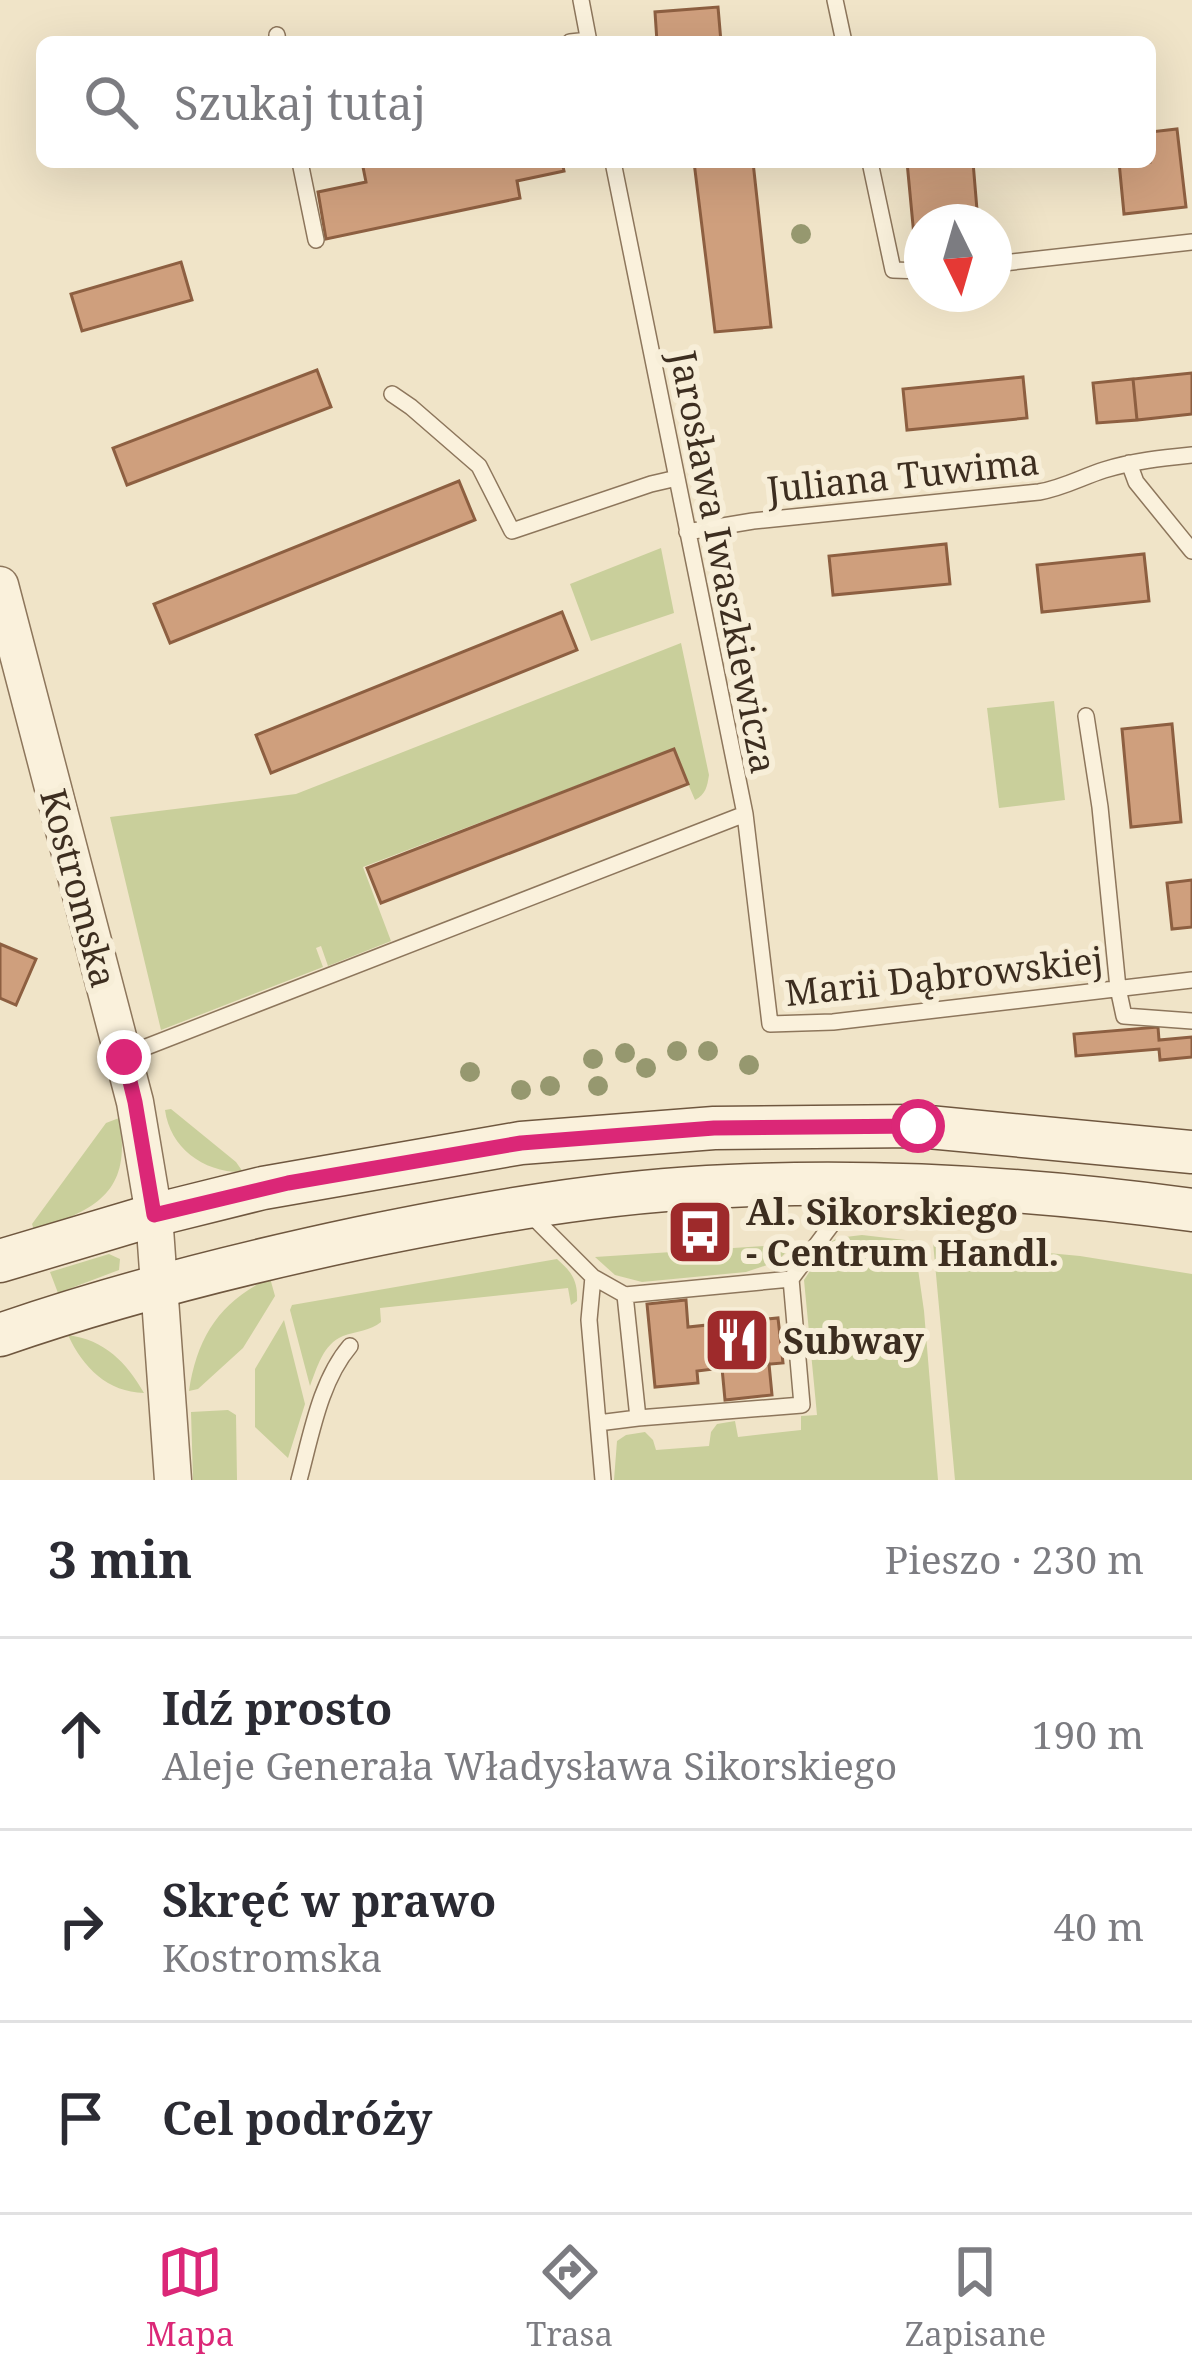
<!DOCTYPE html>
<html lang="pl">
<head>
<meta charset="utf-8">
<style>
	:root { --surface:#fff; --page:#f7f7f7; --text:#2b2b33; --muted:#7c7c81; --line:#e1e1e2; --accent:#db2777 }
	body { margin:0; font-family:"Noto Serif",serif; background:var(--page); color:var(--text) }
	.compass { position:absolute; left:904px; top:204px; width:108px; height:108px; border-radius:50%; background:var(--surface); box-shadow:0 12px 48px #0002; rotate:175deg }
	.stop { position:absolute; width:36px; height:36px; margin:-27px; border:9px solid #db2777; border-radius:50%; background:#fff }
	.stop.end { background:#db2777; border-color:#fff; box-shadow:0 3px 12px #0008 }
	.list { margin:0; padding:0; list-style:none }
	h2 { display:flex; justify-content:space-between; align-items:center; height:156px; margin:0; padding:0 48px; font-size:51px }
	h2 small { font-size:39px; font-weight:400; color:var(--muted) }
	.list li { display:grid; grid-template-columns:78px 1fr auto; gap:36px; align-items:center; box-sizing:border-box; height:192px; padding:0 48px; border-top:3px solid var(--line) }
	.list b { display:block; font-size:45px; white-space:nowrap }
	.list p { margin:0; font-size:39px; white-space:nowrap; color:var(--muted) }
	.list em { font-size:39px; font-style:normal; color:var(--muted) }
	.icon { flex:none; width:66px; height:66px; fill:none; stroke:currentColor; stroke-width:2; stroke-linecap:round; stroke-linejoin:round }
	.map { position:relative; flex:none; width:1192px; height:1480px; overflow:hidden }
	.search { position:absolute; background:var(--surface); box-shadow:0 12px 48px #0002; left:36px; right:36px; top:36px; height:132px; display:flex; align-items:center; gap:30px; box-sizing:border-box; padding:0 42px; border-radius:18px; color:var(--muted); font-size:45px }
	.sheet { height:732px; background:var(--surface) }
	nav { display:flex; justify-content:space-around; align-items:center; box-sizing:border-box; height:168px; border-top:3px solid var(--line); background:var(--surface); font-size:33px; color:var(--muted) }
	nav a { display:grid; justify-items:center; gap:6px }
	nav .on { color:var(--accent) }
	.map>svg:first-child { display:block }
	.green { fill:#c9cf9b }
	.building { fill:#cf9f7d; stroke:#8d5f41; stroke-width:3 }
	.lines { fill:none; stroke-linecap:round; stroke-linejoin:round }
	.service-casing { stroke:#8d765c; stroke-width:18 }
	.tertiary-casing { stroke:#8d765c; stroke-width:39 }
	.secondary-casing { stroke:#6f573f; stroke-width:45 }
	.service { stroke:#faf1dc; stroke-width:15 }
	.tertiary { stroke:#faf1dc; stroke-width:36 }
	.secondary { stroke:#faf1dc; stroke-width:42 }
	.tree { fill:#96986f }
	.route { stroke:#db2777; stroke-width:15 }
	.labels { text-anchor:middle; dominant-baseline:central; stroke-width:12; stroke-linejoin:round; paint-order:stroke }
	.street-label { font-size:36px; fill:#3d2e20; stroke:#f7eed8 }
	.poi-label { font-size:36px; font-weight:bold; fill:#3d2e20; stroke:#f7eed8; text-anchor:start }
</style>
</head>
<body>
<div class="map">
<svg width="1192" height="1480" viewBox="0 0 1192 1480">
	<rect width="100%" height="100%" fill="#f0e4c8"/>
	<path class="green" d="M661,548L674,613L591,641L570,584Z
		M681,643L709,775C707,787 706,794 695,800L673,749L363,867L391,941L328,966L321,946L316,948L323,967L161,1030L110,817L296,794Z
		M1054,701L1065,800L999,808L987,708Z
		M171,1109L236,1162L243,1172C204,1173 170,1148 165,1110Z
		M119,1118C133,1192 96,1210 34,1230L32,1224L106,1123Z
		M862,1235L914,1241L924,1311L938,1480H614L617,1441L626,1435L645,1432L653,1440L656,1450L709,1446L711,1432L717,1424L735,1421L738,1437L801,1430V1416L817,1415L804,1280L828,1244L837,1238Z
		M933,1242L1080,1256L1192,1274V1480H955Z
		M795,1244L776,1262L746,1272L642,1282L615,1275L595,1257Z
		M109,1254L120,1259L119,1270L58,1293L50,1272Z
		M557,1259C572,1272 578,1281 577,1301L571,1305L568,1288L380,1308L381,1322C370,1331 357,1331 343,1336C323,1344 317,1368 310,1386L290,1310L292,1305Z
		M270,1278L275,1296L243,1348L198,1389L189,1391C197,1337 220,1301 270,1278Z
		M284,1320L305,1404L288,1458L255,1427V1369Z
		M68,1335C105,1340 126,1362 144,1393C108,1392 83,1368 68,1335Z
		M228,1410L236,1415L237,1480H193L191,1412Z"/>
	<path class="building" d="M718,7L721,42H657L655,12Z
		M1177,129L1186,207L1124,214L1119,162H1150V132Z
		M362,162H562L564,171L517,181L520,198L326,239L318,192L366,182Z
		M694,162H753L771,327L715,332Z
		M907,162H973L978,222H922V236H914Z
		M181,262L192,300L82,331L71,294Z
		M317,370L331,407L127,485L113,448Z
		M1192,373V414L1137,420L1133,379Z
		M1023,377L1027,418L907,430L903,389Z
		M1133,379L1137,420L1097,423L1093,383Z
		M459,481L475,520L170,643L154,604Z
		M946,544L950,584L833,595L829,556Z
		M1144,554L1149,601L1042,612L1037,565Z
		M562,612L577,650L271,773L256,735Z
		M1172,724L1181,822L1131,827L1122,729Z
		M674,749L688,784L381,903L367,868Z
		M1192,880V927L1172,929L1167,883Z
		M0,944L36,959L16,1005L0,998Z
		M1158,1027L1159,1040L1192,1037V1057L1160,1060L1159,1049L1076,1056L1074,1034Z
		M686,1300L688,1327L717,1324L722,1368L697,1371L698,1383L655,1387L647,1304Z
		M778,1318L783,1363L722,1368L717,1324Z
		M769,1364L772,1395L725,1400L722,1368Z"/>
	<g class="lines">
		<defs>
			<path id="service" d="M581,0L589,42
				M835,0L844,42
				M277,35L278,42
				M570,42L589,40
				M300,162L316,240
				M870,162L893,270L922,271
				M994,264L1192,242
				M392,394L411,407L479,466L512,531L651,484L677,478
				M1129,463L1136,482L1192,551
				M687,532L753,521L1039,492C1063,488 1082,477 1104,470C1133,461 1162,458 1192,455
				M1086,716L1100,807L1118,988L1124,1016L1192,1021
				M745,814L770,1024L833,1022L1192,980
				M123,1056L745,814L613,162
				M529,1213L593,1277L625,1295L791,1279L859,1188
				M593,1277L589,1320L598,1423
				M638,1418L802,1405L791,1279
				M299,1480C311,1436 320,1381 350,1346
				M603,1480L598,1423L638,1418L625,1295"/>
			<path id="tertiary" d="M0,585L135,1102L154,1215L173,1480"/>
			<path id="secondary" d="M0,1261L154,1215L263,1188L521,1143L714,1128L918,1126L1192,1152
				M0,1335C118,1294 238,1264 360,1238C482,1213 604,1191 729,1186C884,1179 1039,1189 1192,1210"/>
		</defs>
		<use href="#service" class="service-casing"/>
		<use href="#tertiary" class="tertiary-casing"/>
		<use href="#secondary" class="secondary-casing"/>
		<use href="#service" class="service"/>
		<use href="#tertiary" class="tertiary"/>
		<use href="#secondary" class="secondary"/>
	</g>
	<g class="tree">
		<circle cx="801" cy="234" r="10"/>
		<circle cx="677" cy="1051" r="10"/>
		<circle cx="708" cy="1051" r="10"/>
		<circle cx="625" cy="1053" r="10"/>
		<circle cx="593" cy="1059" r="10"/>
		<circle cx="749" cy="1065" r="10"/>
		<circle cx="646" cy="1068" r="10"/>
		<circle cx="470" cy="1072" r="10"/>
		<circle cx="550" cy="1086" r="10"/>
		<circle cx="598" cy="1086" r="10"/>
		<circle cx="521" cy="1090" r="10"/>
	</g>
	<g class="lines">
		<path class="route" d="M124,1057L135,1102L154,1215L288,1183L521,1143L714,1128L918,1126"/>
	</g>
	<defs>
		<symbol id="bus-square" viewBox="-11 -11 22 22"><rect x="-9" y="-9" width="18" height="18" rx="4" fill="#9e2a2b" stroke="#f7eed8"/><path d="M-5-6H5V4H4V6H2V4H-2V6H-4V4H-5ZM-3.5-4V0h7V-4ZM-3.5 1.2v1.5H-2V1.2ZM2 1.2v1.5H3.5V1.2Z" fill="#fff"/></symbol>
		<symbol id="restaurant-square" viewBox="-11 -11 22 22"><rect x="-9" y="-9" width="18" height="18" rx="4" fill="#9e2a2b" stroke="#f7eed8"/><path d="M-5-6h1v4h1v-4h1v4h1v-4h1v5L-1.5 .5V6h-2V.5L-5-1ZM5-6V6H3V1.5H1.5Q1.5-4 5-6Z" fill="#fff"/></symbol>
	</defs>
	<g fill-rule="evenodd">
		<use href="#bus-square" x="662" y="1194" width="76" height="76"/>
		<use href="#restaurant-square" x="699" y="1302" width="76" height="76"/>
	</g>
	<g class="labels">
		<g class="street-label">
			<text transform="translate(903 475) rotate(-6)">Juliana Tuwima</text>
			<text transform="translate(724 562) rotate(79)">Jarosława Iwaszkiewicza</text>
			<text transform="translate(79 888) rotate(75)">Kostromska</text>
			<text transform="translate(944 976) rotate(-6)">Marii Dąbrowskiej</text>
		</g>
		<g class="poi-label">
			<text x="746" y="1211">Al. Sikorskiego<tspan x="746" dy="41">- Centrum Handl.</tspan></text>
			<text x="783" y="1340">Subway</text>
		</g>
	</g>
</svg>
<svg class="compass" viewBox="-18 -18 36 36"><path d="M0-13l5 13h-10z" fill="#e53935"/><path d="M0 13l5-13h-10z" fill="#7c7c81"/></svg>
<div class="stop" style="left:918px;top:1126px"></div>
<div class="stop end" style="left:124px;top:1057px"></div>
<div class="search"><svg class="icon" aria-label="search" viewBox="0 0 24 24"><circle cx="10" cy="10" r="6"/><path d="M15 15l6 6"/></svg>Szukaj tutaj</div>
</div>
<section class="sheet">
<h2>3 min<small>Pieszo · 230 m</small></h2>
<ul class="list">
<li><svg class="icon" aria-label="ahead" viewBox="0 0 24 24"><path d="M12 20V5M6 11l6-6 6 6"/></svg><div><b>Idź prosto</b><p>Aleje Generała Władysława Sikorskiego</p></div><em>190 m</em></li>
<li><svg class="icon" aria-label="right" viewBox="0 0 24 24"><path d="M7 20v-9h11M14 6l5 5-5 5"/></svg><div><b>Skręć w prawo</b><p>Kostromska</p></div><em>40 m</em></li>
<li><svg class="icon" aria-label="arrive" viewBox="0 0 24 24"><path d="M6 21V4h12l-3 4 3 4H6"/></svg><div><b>Cel podróży</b></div></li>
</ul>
</section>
<nav>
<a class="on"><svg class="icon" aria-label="map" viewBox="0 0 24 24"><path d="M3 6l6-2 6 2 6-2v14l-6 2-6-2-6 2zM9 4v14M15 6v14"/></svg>Mapa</a>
<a><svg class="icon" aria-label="directions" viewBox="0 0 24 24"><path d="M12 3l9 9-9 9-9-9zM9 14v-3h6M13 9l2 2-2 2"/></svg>Trasa</a>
<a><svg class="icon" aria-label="saved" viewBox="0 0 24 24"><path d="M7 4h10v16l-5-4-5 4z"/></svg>Zapisane</a>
</nav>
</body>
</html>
